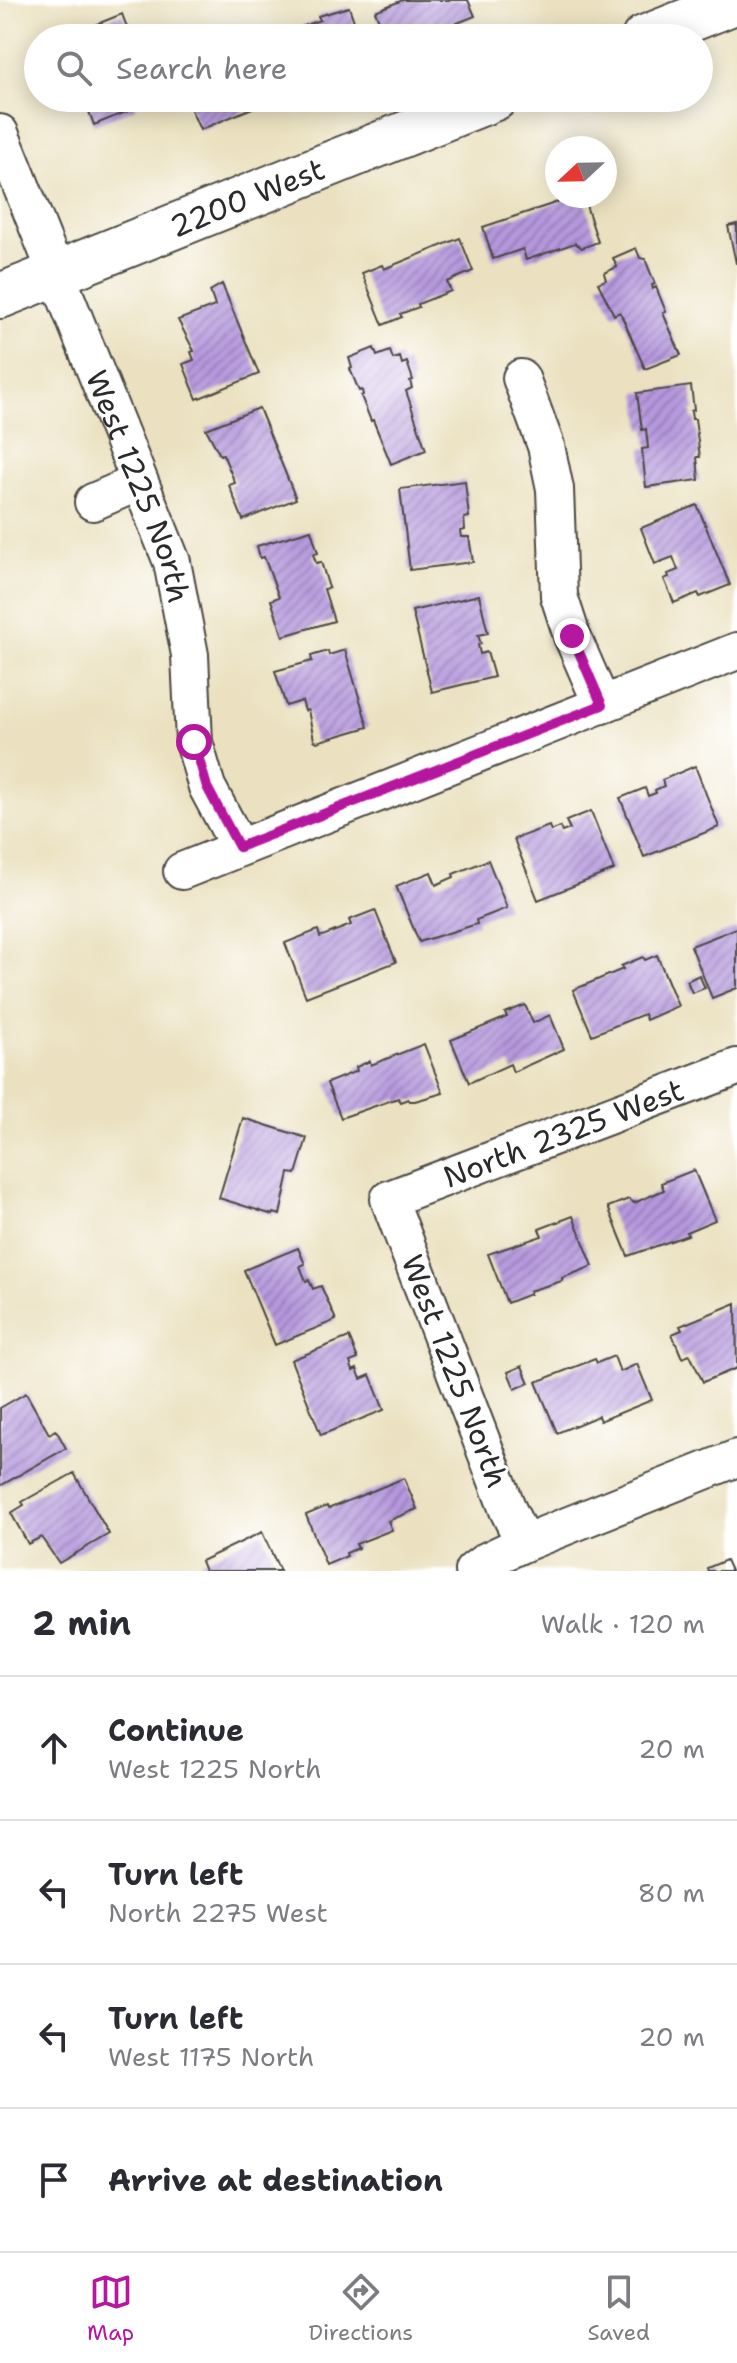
<!DOCTYPE html>
<html lang="en">
<head>
<meta charset="utf-8">
<style>
	:root { --surface:#fff; --page:#f2f2f3; --text:#2b2b33; --muted:#7c7c81; --line:#e1e1e2; --accent:#b5179e }
	body { margin:0; font-family:"Shantell Sans",sans-serif; background:var(--page); color:var(--text) }
	.compass { position:absolute; left:545px; top:136px; width:72px; height:72px; border-radius:50%; background:var(--surface); box-shadow:0 4px 20px #0003; rotate:248deg }
	.stop { position:absolute; width:24px; height:24px; margin:-18px; border:6px solid #b5179e; border-radius:50%; background:#fff }
	.stop.end { background:#b5179e; border-color:#fff; box-shadow:0 2px 8px #0008 }
	.list { margin:0; padding:0; list-style:none }
	h2 { display:flex; justify-content:space-between; align-items:center; height:104px; margin:0; padding:0 32px; font-size:34px }
	h2 small { font-size:26px; font-weight:400; color:var(--muted) }
	.list li { display:grid; grid-template-columns:52px 1fr auto; gap:24px; align-items:center; box-sizing:border-box; height:144px; padding:0 32px; border-top:2px solid var(--line) }
	.list b { display:block; font-size:30px; white-space:nowrap }
	.list p { margin:0; font-size:26px; white-space:nowrap; color:var(--muted) }
	.list em { font-size:26px; font-style:normal; color:var(--muted) }
	.icon { flex:none; width:44px; height:44px; fill:none; stroke:currentColor; stroke-width:2; stroke-linecap:round; stroke-linejoin:round }
	.map { position:relative; flex:none; width:737px; height:1571px; overflow:hidden }
	.search { position:absolute; background:var(--surface); box-shadow:0 4px 20px #0003; left:24px; right:24px; top:24px; height:88px; display:flex; align-items:center; gap:20px; box-sizing:border-box; padding:0 28px; border-radius:44px; color:var(--muted); font-size:30px }
	.sheet { height:680px; background:var(--surface) }
	nav { display:flex; justify-content:space-around; align-items:center; box-sizing:border-box; height:112px; border-top:2px solid var(--line); background:var(--surface); font-size:22px; color:var(--muted) }
	nav a { display:grid; justify-items:center; gap:4px }
	nav .on { color:var(--accent) }
	.map>svg:first-child { display:block }
	.building { fill:url(#building-hatch) }
	.lines { fill:none; stroke-linecap:round; stroke-linejoin:round }
	.minor-casing { stroke:#484641; stroke-width:40 }
	.tertiary-casing { stroke:#484641; stroke-width:48 }
	.minor { stroke:#fff; stroke-width:36 }
	.tertiary { stroke:#fff; stroke-width:44 }
	.route { stroke:#b5179e; stroke-width:10 }
	.labels { text-anchor:middle; dominant-baseline:central; stroke-width:6; stroke-linejoin:round; paint-order:stroke }
	.street-label { font-size:30px; fill:#2b2b2b; stroke:#fff }
</style>
</head>
<body>
<div class="map">
<svg width="737" height="1571" viewBox="0 0 737 1571">
	<defs>
		<pattern id="building-hatch" width="6" height="6" patternUnits="userSpaceOnUse" patternTransform="scale(2)"><rect width="6" height="6" fill="#b597dd"/><path d="M-1 1l2-2M0 6l6-6M5 7l2-2" fill="none" stroke="#937bb3"/></pattern>
	</defs>
	<rect width="100%" height="100%" fill="#fff"/>
	<filter id="ink" filterUnits="userSpaceOnUse"><feTurbulence type="fractalNoise" baseFrequency=".0125" numOctaves="2"/><feDisplacementMap in="SourceGraphic" scale="16" xChannelSelector="R" yChannelSelector="G"/><feConvolveMatrix kernelMatrix="1 2 1 2 8 2 1 2 1" color-interpolation-filters="sRGB"/></filter>
	<filter id="wash" filterUnits="userSpaceOnUse"><feTurbulence type="fractalNoise" baseFrequency=".006" numOctaves="4" result="noise"/><feDisplacementMap in="SourceGraphic" scale="32" xChannelSelector="R" yChannelSelector="G"/><feGaussianBlur stdDeviation="1.8" result="paint"/><feColorMatrix in="noise" values="0 0 0 0 0 0 0 0 0 0 0 0 0 0 0 0 0 1.4 0 .05"/><feComposite in="paint" operator="in"/></filter>
	<g filter="url(#wash)">
		<rect width="100%" height="100%" fill="#ebe1c0"/>
		<g id="blocks">
			<path class="building" d="M403,0H468L475,16L423,37L419,28L394,38H386L375,11Z
				M349,7L360,38H296L293,30L320,20L318,16Z
				M122,14L131,38H62Z
				M84,98H132L136,108L94,125Z
				M186,98H262L264,103L200,130Z
				M565,196H583L598,242L582,248L575,243L526,260L523,249L493,259L483,227L561,201L560,198Z
				M737,224V263H736L728,226Z
				M460,238L473,271L447,282L451,291L418,304L419,307L400,314L402,317L383,325L362,273L382,265L384,269Z
				M636,248L640,258L645,259L655,284L652,285L653,289L656,287L666,312L663,313L681,355L645,369L620,312L614,315L598,283L606,280L604,273L617,267L613,258Z
				M222,284L259,374L197,399L183,364L194,360L191,352L194,351L178,320L215,306L210,291Z
				M374,348L377,356L390,351L393,359L400,357L402,364L407,362L413,380L410,381L412,388L406,391L426,450L391,464L373,420L371,421L361,396L363,395L362,390L359,391L350,369L352,368L349,358Z
				M691,386L694,410L691,411L692,419H695L700,457H697L699,480L646,487L642,449L648,448L646,429L642,430L637,393Z
				M259,408L296,499L243,520L229,485L235,483L223,454L220,455L206,429Z
				M465,481L469,517L464,518L465,530L460,531L461,537H469L473,562L410,570L400,489Z
				M697,505L730,585L700,597L698,593L674,603L664,579L669,577L668,574L678,570L673,557L655,564L641,528Z
				M311,530L318,553L313,554L316,563L321,562L329,588L324,589L334,621L283,636L271,600L279,597L264,557L260,558L257,546Z
				M479,595L488,633L478,635L481,644L478,645L480,654L487,652L494,677L432,692L412,611Z
				M345,650L368,727L317,742L314,740L308,710L305,711L302,701L286,706L275,671L312,661L311,656L328,651L329,655Z
				M695,766L719,827L644,857L620,798L645,788L648,796L656,793L655,790L664,786L662,780Z
				M591,811L614,870L538,900L514,839L549,826L551,831L560,827L562,832L570,829L566,821Z
				M488,860L507,908L476,920L477,924L419,942L396,886L431,872L436,885L454,877L453,874Z
				M375,910L396,962L306,997L285,943L318,930L320,937L351,925L349,920Z
				M737,928V988L712,998L691,946Z
				M657,955L678,1006L646,1020L644,1014L592,1035L573,990L623,969L621,966L643,957L645,960Z
				M699,975L705,988L692,993L687,981Z
				M525,1005L533,1023L550,1015L564,1049L513,1072L510,1064L469,1083L451,1040L507,1017L505,1013Z
				M424,1044L443,1093L415,1101H409L408,1099L400,1102L398,1098L341,1118L327,1083L357,1071L356,1067L370,1061L371,1065Z
				M243,1118L307,1138L296,1174L289,1173L280,1215L274,1213L273,1215L219,1198Z
				M694,1170L715,1220L686,1232L688,1235L628,1256L608,1207L629,1199L634,1203L664,1190L661,1183Z
				M573,1216L593,1266L562,1278V1281L529,1291L530,1294L507,1303L488,1254L542,1236L539,1229Z
				M298,1248L305,1264L300,1266L306,1281L309,1280L313,1289L321,1286L336,1320L275,1345L244,1270Z
				M736,1303L737,1368L703,1382L690,1355L682,1358L672,1334L682,1330L680,1326Z
				M349,1337L358,1359L350,1362L353,1371L357,1369L361,1379L370,1375L384,1410L321,1435L291,1360Z
				M614,1356L620,1372L637,1364L652,1400L600,1421L598,1416L557,1433L536,1382L595,1359L597,1363Z
				M522,1366L529,1383L515,1389L508,1372Z
				M26,1393L49,1434L56,1430L66,1448L0,1486V1408Z
				M74,1473L109,1534L59,1563L41,1537L28,1544L11,1513L24,1505L22,1502Z
				M404,1478L417,1509L388,1521L392,1530L356,1544L358,1548L346,1553L347,1556L326,1565L306,1515L327,1506L328,1509Z
				M262,1532L280,1571H205L201,1561Z
				M726,1560L731,1571H708L707,1568Z"/>
		</g>
	</g>
	<g filter="url(#ink)">
		<use href="#blocks" fill-opacity="0" stroke="#484641" stroke-width="2"/>
		<g class="lines">
			<defs>
				<g id="minor">
					<path id="s1" d="M0,133L172,562L190,655L194,742L207,787L239,847"/>
					<path d="M521,378L546,446L555,489L559,596L572,636L602,705"/>
					<path d="M93,502L139,482"/>
					<path d="M182,871L737,651"/>
					<path id="s2" d="M524,1543L508,1510L389,1199L737,1067"/>
					<path d="M473,1571L486,1561L524,1543L737,1458"/>
				</g>
				<g id="tertiary">
					<path d="M644,38L737,1"/>
					<path id="s3" d="M0,296L495,98"/>
				</g>
			</defs>
			<use href="#minor" class="minor-casing"/>
			<use href="#tertiary" class="tertiary-casing"/>
			<use href="#minor" class="minor"/>
			<use href="#tertiary" class="tertiary"/>
		</g>
	</g>
	<g class="lines" filter="url(#ink)">
		<path class="route" d="M194,742L207,787L239,847L602,705L572,636"/>
	</g>
	<g class="labels">
		<g class="street-label">
			<text stroke="none"><textPath href="#s3" startOffset="266">2200 West</textPath></text>
			<text stroke="none"><textPath href="#s1" startOffset="380">West 1225 North</textPath></text>
			<text stroke="none"><textPath href="#s2" startOffset="556">North 2325 West</textPath></text>
			<text transform="translate(455 1371) rotate(69)">West 1225 North</text>
		</g>
	</g>
</svg>
<svg class="compass" viewBox="-18 -18 36 36"><path d="M0-13l5 13h-10z" fill="#e53935"/><path d="M0 13l5-13h-10z" fill="#7c7c81"/></svg>
<div class="stop" style="left:194px;top:742px"></div>
<div class="stop end" style="left:572px;top:636px"></div>
<div class="search"><svg class="icon" aria-label="search" viewBox="0 0 24 24"><circle cx="10" cy="10" r="6"/><path d="M15 15l6 6"/></svg>Search here</div>
</div>
<section class="sheet">
<h2>2 min<small>Walk · 120 m</small></h2>
<ul class="list">
<li><svg class="icon" aria-label="ahead" viewBox="0 0 24 24"><path d="M12 20V5M6 11l6-6 6 6"/></svg><div><b>Continue</b><p>West 1225 North</p></div><em>20 m</em></li>
<li><svg class="icon" aria-label="left" viewBox="0 0 24 24"><path d="M17 20v-9H6M10 6l-5 5 5 5"/></svg><div><b>Turn left</b><p>North 2275 West</p></div><em>80 m</em></li>
<li><svg class="icon" aria-label="left" viewBox="0 0 24 24"><path d="M17 20v-9H6M10 6l-5 5 5 5"/></svg><div><b>Turn left</b><p>West 1175 North</p></div><em>20 m</em></li>
<li><svg class="icon" aria-label="arrive" viewBox="0 0 24 24"><path d="M6 21V4h12l-3 4 3 4H6"/></svg><div><b>Arrive at destination</b></div></li>
</ul>
</section>
<nav>
<a class="on"><svg class="icon" aria-label="map" viewBox="0 0 24 24"><path d="M3 6l6-2 6 2 6-2v14l-6 2-6-2-6 2zM9 4v14M15 6v14"/></svg>Map</a>
<a><svg class="icon" aria-label="directions" viewBox="0 0 24 24"><path d="M12 3l9 9-9 9-9-9zM9 14v-3h6M13 9l2 2-2 2"/></svg>Directions</a>
<a><svg class="icon" aria-label="saved" viewBox="0 0 24 24"><path d="M7 4h10v16l-5-4-5 4z"/></svg>Saved</a>
</nav>
</body>
</html>
